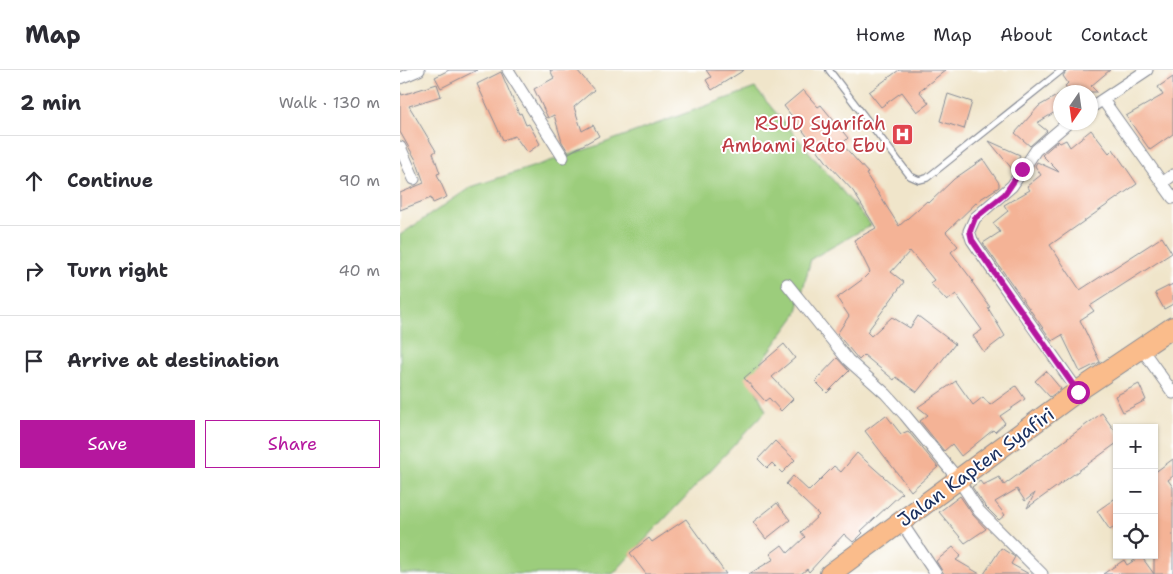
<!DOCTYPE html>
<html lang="en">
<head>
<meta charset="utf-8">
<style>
	:root { --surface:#fff; --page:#f7f7f7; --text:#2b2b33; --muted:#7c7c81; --line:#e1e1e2; --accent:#b5179e }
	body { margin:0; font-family:"Shantell Sans",sans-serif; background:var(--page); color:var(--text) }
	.controls { position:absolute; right:15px; bottom:15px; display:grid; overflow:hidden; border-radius:0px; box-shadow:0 1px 4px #0004 }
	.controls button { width:45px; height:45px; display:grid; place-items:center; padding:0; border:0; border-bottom:1px solid var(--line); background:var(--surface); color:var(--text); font:25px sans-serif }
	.compass { position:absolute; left:653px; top:15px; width:45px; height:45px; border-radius:50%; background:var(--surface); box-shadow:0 1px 4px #0004; rotate:193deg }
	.stop { position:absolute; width:15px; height:15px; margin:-11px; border:4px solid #b5179e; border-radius:50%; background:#fff }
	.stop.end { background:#b5179e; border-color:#fff; box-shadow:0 1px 5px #0008 }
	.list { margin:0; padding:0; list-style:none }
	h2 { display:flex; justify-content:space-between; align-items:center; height:65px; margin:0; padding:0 20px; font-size:21px }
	h2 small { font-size:16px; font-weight:400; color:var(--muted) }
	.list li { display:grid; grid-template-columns:32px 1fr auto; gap:15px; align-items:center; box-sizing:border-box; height:90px; padding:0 20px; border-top:1px solid var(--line) }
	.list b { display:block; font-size:19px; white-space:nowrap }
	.list em { font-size:16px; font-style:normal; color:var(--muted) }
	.actions { display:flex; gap:10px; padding:15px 20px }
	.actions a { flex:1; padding:11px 0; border:1px solid var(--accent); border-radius:0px; text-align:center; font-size:18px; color:var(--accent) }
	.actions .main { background:var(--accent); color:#fff }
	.icon { flex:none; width:28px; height:28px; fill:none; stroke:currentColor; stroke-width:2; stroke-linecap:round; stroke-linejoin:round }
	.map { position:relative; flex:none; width:773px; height:504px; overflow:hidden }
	header { display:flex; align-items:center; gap:30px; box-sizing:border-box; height:70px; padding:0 25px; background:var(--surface); border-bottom:1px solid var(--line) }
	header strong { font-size:24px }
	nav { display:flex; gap:28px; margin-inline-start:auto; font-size:18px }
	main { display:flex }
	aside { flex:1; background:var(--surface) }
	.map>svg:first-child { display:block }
	.green { fill:#9ccd7c; stroke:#5c7e6d }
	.building { fill:#f4b396 }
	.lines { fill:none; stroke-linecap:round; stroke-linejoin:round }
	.lane-casing { stroke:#868a94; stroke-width:8 }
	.street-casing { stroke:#868a94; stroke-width:13 }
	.highway-casing { stroke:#868a94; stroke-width:22 }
	.lane { stroke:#fff; stroke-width:5.5 }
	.street { stroke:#fff; stroke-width:11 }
	.highway { stroke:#fabc8b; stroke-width:20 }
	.route { stroke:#b5179e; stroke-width:6 }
	.labels { text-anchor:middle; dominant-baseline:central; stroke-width:4; stroke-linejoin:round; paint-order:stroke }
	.health-label { font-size:19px; fill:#be3a42; stroke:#fff; text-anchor:end }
	.street-label { font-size:19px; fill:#1b2f5e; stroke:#fff }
</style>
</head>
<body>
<header>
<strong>Map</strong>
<nav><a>Home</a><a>Map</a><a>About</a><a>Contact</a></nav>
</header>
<main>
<aside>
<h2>2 min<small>Walk · 130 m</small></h2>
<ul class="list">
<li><svg class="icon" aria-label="ahead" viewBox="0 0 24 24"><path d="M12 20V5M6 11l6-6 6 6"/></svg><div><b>Continue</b></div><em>90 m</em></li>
<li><svg class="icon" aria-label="right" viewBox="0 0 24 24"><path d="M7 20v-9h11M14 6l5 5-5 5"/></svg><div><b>Turn right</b></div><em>40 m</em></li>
<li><svg class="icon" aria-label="arrive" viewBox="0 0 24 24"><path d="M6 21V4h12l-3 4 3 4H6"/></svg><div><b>Arrive at destination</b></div></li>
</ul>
<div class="actions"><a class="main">Save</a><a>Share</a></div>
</aside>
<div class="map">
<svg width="773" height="504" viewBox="0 0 773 504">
	<rect width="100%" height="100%" fill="#fff"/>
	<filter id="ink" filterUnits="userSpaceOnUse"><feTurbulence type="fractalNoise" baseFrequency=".02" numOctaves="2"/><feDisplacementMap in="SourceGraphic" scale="10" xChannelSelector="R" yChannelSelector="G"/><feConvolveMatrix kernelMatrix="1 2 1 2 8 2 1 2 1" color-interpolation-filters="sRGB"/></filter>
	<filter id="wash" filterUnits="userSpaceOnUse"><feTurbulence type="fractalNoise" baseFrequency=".0096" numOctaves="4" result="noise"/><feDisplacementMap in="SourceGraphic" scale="20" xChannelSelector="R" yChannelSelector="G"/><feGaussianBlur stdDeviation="1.12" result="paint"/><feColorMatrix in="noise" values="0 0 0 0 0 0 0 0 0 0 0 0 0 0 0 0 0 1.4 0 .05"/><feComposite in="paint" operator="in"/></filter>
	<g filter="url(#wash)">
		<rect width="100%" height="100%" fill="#f0e5ca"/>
		<path class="green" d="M355,18L471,155L411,189L396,245L350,308L366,341L213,504H0V165L71,117L196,76Z"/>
		<g id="blocks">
			<path class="building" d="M49,0H77L41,18L35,7Z
				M150,0H177L194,20L174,37L182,61L193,55L199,66L169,83L162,72L154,45L148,48L134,19L154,8Z
				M306,0H344L312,20L306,10L311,7Z
				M499,0H546L519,21L529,33L517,42L502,22L481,37L469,22Z
				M667,0H710L691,16L697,22H672L665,16L668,13L663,6Z
				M101,2L119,44L121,43L126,55L129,54L140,74L127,83L115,66L103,70L77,14Z
				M773,7V64L750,80L726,46L763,25L758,17Z
				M37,14L41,26L9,36L36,81L33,83L40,103L37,104L47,127L33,133L31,128L0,140V123L24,113L16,90L0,62V21L2,25Z
				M403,20L418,37L421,35L448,68L442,74L468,103L466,104L499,156L527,131L529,133L554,109L583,89L599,113V117L579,130L546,162L558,176L551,182L573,211L572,212L590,237L588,238L605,266L584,282L573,266L582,260L556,224L547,231L530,213L534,210L510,181L491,202L504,212L467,262L471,266L492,247L510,258L518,246L555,274L517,322L496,307L494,310L464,285L459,290L437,264L449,246L437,228L463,209L470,202L454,170L476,158L453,121L429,95L384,36Z
				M548,24L572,32L564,59L540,51Z
				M660,24V39L637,53L647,61L630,76L615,63L639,36Z
				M691,60L709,83L713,79L737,114L650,175L680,220L762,167L772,183L690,236L694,241L680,250L700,292L680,302L662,265L652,271L583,173L600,162L593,153L608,141L604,135L630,120L627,116L641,105L635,96L637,92L659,102L642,85L658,71L660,73L666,70L670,77Z
				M589,71L620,85L613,100Z
				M773,214V234L764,239L755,223Z
				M384,274L395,288L372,307L393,329L381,341L369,328L365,331L344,308Z
				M437,288L449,301L427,323L415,311Z
				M646,301L661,319L650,327L635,311Z
				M556,311L573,335L583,327L590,335L616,316L625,329L600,346L605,353L595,362L593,360L561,386L552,374L544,381L520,351L528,345L518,337Z
				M739,314L746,330L723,342L715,326Z
				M702,343L717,364V373L627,438L635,423L625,431L617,419L595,432L605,445L599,450L585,436L572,417L580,411L583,415L599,407L604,415Z
				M486,345L501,364L508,361L538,397L511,421L465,361Z
				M375,371L395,390L382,403L372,393L367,398L358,389Z
				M457,383L502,423L461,461L463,463L458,468L453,472L444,464L409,502L407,499L401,504H349L374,489L370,484L382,475L388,483L405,467L401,462L419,445L386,414L393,406L409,421L434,396L441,402Z
				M773,389V406L768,410L773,417V504H703L724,490L727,495L741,486L754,504V403Z
				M560,426L573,445L586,459L565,473L539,442Z
				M717,427V455L710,460L697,441Z
				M377,433L390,450L366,469L353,452Z
				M286,449L326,504H246L230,483L249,468L252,472Z
				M553,477L561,486L556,490L580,504H544L536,491Z
				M601,478L615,487L611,494L629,504H584Z"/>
		</g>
	</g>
	<g filter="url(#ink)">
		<use href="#blocks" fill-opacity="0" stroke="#868a94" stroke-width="1"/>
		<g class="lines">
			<defs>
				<path id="lane" d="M429,0L510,106L519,110L527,108L662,0"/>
				<path id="street" d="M108,0L163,87
					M0,8L19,0
					M703,30L773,128
					M690,38L747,0
					M669,52L636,80L612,116L575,148L569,161L572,170L591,198L678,321
					M0,77L14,109
					M762,113L773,105
					M387,214L448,290L486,324L505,345L558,409L579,441L642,504
					M741,278L773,323
					M501,452L536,504"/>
				<path id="highway" d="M430,504L678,321L773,257"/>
			</defs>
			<use href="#lane" class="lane-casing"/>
			<use href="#street" class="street-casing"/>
			<use href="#highway" class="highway-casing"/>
			<use href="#lane" class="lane"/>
			<use href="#street" class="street"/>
			<use href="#highway" class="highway"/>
		</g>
	</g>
	<g class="lines" filter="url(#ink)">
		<path class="route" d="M622,99L605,124L575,148L570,161L572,170L591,198L678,322"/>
	</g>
	<defs>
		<symbol id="hospital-square" viewBox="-11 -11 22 22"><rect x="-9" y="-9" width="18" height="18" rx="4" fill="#e0444e" stroke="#fff"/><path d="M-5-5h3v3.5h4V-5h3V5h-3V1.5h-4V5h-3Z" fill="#fff"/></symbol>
	</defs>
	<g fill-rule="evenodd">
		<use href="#hospital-square" x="490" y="52" width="25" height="25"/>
	</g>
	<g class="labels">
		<g class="health-label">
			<text x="486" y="53">RSUD Syarifah<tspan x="486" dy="22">Ambami Rato Ebu</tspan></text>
		</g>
		<g class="street-label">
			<text transform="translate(576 397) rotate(-36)">Jalan Kapten Syafiri</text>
		</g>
	</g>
</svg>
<div class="controls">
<button>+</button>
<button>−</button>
<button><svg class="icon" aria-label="locate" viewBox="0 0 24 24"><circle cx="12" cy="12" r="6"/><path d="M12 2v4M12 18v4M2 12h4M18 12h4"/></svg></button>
</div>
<svg class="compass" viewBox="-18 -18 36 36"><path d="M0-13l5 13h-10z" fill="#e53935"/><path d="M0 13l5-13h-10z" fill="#7c7c81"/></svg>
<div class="stop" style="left:678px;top:322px"></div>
<div class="stop end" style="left:622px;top:99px"></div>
</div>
</main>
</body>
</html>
